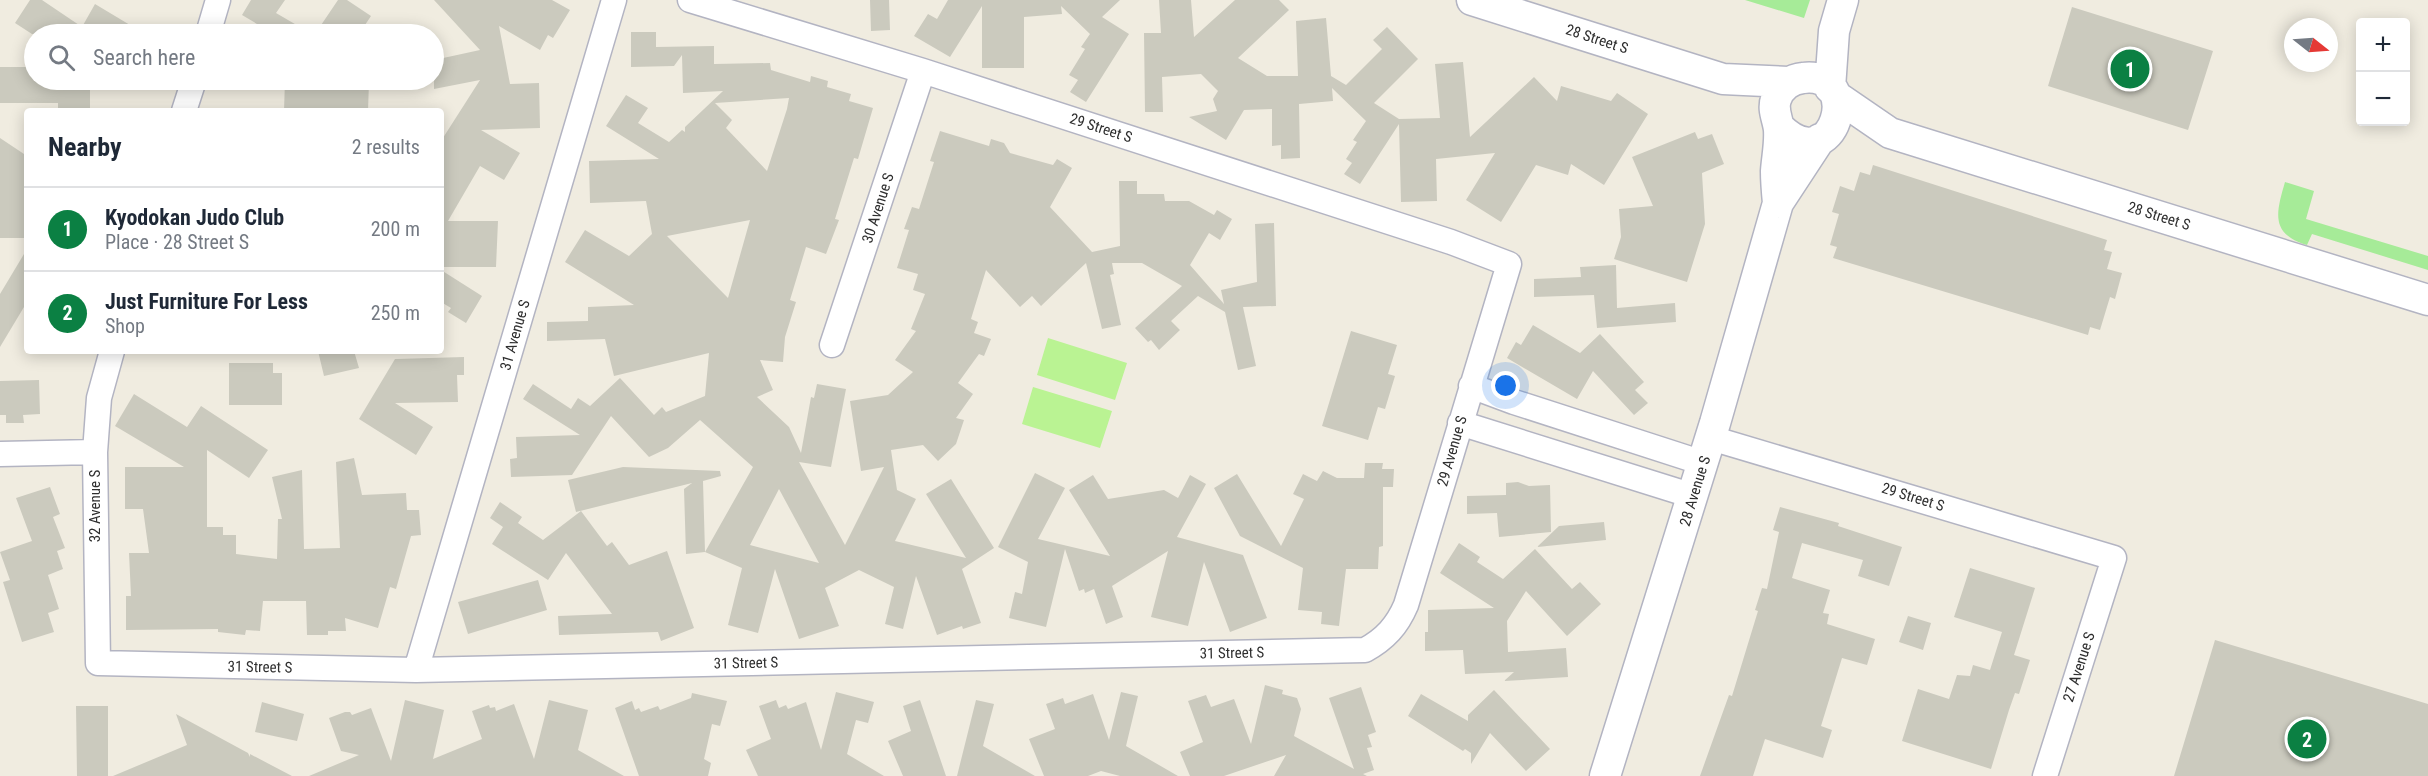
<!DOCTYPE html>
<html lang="en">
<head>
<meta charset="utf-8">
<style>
	:root { --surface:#fff; --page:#f6f6f7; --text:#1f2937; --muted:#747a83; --line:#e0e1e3; --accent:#0b8043 }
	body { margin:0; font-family:"Roboto Condensed",sans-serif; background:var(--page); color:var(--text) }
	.controls { position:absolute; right:18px; top:18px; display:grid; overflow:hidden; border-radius:6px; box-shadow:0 3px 15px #0003 }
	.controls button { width:54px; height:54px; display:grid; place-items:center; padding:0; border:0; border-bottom:2px solid var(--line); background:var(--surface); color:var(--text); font:30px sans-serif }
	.compass { position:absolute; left:2284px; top:18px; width:54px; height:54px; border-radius:50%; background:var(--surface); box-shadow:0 3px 15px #0003; rotate:107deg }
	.you { position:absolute; left:1506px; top:386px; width:21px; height:21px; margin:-15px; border:4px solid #fff; border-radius:50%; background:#1a73e8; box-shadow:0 0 0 9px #1a73e833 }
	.badge { display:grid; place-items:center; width:39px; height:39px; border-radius:50%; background:var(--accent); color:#fff; font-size:20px; font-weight:700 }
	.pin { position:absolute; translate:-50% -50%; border:3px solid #fff; box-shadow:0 2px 6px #0006 }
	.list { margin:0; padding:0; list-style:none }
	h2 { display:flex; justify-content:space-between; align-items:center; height:78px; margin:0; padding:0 24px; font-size:26px }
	h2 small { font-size:20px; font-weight:400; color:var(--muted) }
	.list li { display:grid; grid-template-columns:39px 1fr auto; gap:18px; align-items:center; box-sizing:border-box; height:84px; padding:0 24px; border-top:2px solid var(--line) }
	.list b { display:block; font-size:22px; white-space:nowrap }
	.list p { margin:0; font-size:20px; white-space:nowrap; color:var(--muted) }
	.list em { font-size:20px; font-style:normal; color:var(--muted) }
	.icon { flex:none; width:33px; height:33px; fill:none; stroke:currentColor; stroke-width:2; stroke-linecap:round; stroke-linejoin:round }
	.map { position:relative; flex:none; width:2428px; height:776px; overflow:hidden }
	.search { position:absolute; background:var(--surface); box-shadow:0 3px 15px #0003; left:24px; top:24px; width:420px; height:66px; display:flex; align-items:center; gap:15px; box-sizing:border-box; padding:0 21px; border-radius:33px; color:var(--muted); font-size:22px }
	.panel { position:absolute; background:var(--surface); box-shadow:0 3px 15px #0003; left:24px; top:108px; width:420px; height:246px; border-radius:6px }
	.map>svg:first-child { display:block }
	.green { fill:#a6eb98 }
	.pitch { fill:#baf393 }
	.building { fill:#cbcabe; fill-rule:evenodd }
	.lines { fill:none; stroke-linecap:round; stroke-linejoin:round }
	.minor-casing { stroke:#b3b4c2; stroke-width:27 }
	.tertiary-casing { stroke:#b3b4c2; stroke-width:33 }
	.minor { stroke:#fff; stroke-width:24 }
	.tertiary { stroke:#fff; stroke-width:30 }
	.labels { text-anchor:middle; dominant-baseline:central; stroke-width:4.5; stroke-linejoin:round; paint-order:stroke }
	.street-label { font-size:15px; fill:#2e2e2e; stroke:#fff }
</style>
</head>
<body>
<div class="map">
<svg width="2428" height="776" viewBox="0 0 2428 776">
	<rect width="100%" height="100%" fill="#f0ece0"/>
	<path class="green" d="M1745,0H1810L1804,18Z
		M2285,182L2314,191L2306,219L2428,256V270L2312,234L2307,245C2270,234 2276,213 2285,182Z"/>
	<path class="pitch" d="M1048,338L1127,363L1115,400L1037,375Z
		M1033,387L1112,411L1100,448L1022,424Z"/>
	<path class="building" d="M30,0H42L82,27L95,4L145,34H32L15,23Z
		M251,0H285L276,13L312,34H274L242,15Z
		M338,0H347L371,16L359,34H315Z
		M434,0H552L570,10L553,38L548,35L540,50L499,26L510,84L539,83L540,128L481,130L520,153L504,180L480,166L448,221H498L496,267H441V141L480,80L434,89V60L480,50Z
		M870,0H889L890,30L871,31Z
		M948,0H1120L1102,17L1129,34L1086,102L1070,92L1078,80L1069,75L1085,49L1081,47L1090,34L1061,6L1062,14L1024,17V68H982V6L950,57L914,36L928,14L937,19Z
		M1159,0H1191L1194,37L1235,0H1279L1289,10L1238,58L1267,76H1298L1296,21L1326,18L1331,76L1346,85L1382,49L1373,40L1387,27L1418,59L1374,103L1399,119L1440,118L1435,64L1463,62L1470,137L1534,77L1557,101L1561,86L1611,101L1617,93L1648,114L1604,185L1571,164L1568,175L1536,165L1501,222L1466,200L1495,153L1436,159L1437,201L1401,202L1399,124L1360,184L1344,174L1352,163L1346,159L1357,142L1353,140L1366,121L1332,88L1333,101L1299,104L1300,158L1281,159V145L1272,146V109L1244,110L1226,140L1189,117L1217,111L1213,99L1218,91L1201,74L1162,77L1163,112H1145L1144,33H1161Z
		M2072,7L2213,51L2188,130L2048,86Z
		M631,32H656V47L714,46V64L770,63L771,70L810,82L811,76L828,81L827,87L851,94L849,101L873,108L858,159L854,158L835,219L839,220L826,254L806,247L790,300L796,302L785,337L783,362L760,360L773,390L757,397L789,427L801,453L811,397L814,398L817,384L846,389L831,467L799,462L845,545L884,467L861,471L850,401L888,395L913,372L895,360L916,331L911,329L925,294L913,290L918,274L897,268L909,230L904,229L912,207L919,209L934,162L930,161L940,131L989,146L991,139L1004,143L1010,153L1053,165L1057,159L1072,168L1050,207L1092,252L1120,246L1119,181H1137V194H1164L1165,201H1189L1214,215L1217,210L1232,219L1220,240L1209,233L1190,265L1224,304L1221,290L1257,282L1255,224L1274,223L1276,306L1243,307L1256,366L1238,370L1225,312L1198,296L1171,321L1180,330L1159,350L1151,340L1148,342L1135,328L1182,286L1142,263H1112L1114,274L1110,275L1121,325L1102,329L1086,263L1041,306L1032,296L1020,307L986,270L971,319L978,322L974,333L991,339L984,356L979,354L958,383L973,394L956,418L964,420L956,444L938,461L923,445L891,450L897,490L916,499L895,541L966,558L926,494L951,479L994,548L962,569L981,623L963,629L962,626L937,635L916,576L903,629L885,624L894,587L859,570L825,588L839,626L799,639L775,569L758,633L728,625L742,568L705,552L686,554L684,489L692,483L576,512L568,480L623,467L720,471L721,476L703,481L705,552L753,467L700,420L668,448L649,457L611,416L572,475L511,477L510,459L517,458L516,437L580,435L523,399L533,384L571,409L578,398L590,406L620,378L654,415L662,407L666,412L705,396L709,353L614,376L605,339L547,341V322L588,321V307L634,305L565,262L585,230L629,256L652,234L646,201L590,203L589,161L659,159L606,126L626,95L648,108L638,123L669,142L682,130L685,132V127L723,91L683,93L682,55L674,66L631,67ZM789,98L787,109L767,171L726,128L732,120L715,103ZM750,220L728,298L667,236ZM779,489L819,563L750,545Z
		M0,67H34V80H90V111H58V103H0Z
		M285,80L369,82L368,111H284Z
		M1695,132L1698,139L1712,134L1724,164L1702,173L1705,224L1687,282L1614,259L1621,237L1619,209L1653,206L1632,157Z
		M0,138L27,156V238H0Z
		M1873,165L2107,240L2104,250L2112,252L2107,269L2122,273L2115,299L2110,297L2100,330L2090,327L2088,335L1833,258L1837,247L1830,245L1839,214L1832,212L1840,186L1854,191L1860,172L1870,175Z
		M27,249V302L0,347V294Z
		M1616,265L1617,308L1675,303L1676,322L1597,328L1594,295L1534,297V279L1581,277L1580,267Z
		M441,270L482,296L466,323L448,312L451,308L441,302Z
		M1533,325L1580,353L1600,334L1644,382L1635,390L1648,403L1634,415L1593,371L1577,399L1507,358L1516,342L1521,345Z
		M1351,331L1397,345L1388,374L1395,376L1385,409L1378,407L1368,440L1322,426Z
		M318,351H354L359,368L324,376Z
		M464,357V375H457L458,402L395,403L433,427L416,455L359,419L395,359Z
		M229,363H273V373H282V405H229Z
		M39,380L40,414L23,415L24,423H6V415H0V381Z
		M134,394L187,427L201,406L268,450L249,478L207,450V527H223V535H236V554L277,559L278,519H282L272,477L302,470L304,549L340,548L336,462L354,458L362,495L406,493L407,510H419L421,535L411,536L396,589L390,587L378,628L345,618L346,631H328V635H307L306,601H263L260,631L246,630L245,635L218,632V629L126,630V596H131L129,553H149L143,509H125V467H184L115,426Z
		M1365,463H1383L1382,469H1394L1393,487H1383V546L1379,547L1378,569H1346L1339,626L1321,624L1322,612L1298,610L1303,568L1240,536L1214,488L1237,474L1281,546L1304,499L1293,494L1303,474L1317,481L1323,471L1337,478H1364Z
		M1035,473L1065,488L1038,539L1110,556L1069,490L1093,475L1108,499L1164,490L1178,498L1190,475L1206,484L1177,537L1243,555L1267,618L1230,632L1204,562L1188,626L1151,617L1168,551L1112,586L1123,617L1106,624L1094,589L1085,593L1084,589L1079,591L1065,549L1046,627L1009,618L1015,592L1022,594L1028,562L998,547Z
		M1518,482L1529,486L1550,485L1551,532L1499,537L1497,513L1467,514V496L1506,495V483Z
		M50,487L60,514L53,517L65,548L57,551L63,569L48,575L59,609L48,613L54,632L22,642L3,582L10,580L0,552L32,541L16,498Z
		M500,502L522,517L518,523L543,540L581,511L607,546L612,542L629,565L667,551L694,628L661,641L658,632L559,635L558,616L612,614L566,553L548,580L492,544L503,527L490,518Z
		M1780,507L1839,523L1838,526L1902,547L1889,586L1858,576L1863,560L1802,543L1792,578L1830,590L1823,613L1829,614L1827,624L1875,639L1867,665L1842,658L1821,726L1832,730L1823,758L1765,739L1753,776H1700L1729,695L1732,696L1758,611L1755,610L1762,588L1767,589L1779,532L1773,530Z
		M1604,522L1606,540L1537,547L1559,526Z
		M1459,543L1480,557L1477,562L1503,579L1535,549L1572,589L1580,582L1601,604L1567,636L1526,591L1507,621L1508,652L1566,648L1568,677L1504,681L1514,672L1465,674L1463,650L1425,651V632H1428V610L1494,608L1440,573Z
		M1970,568L2035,588L2014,655L2030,660L2019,694L2015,693L2009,710L1991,769L1902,741L1918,689L1949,699L1957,675L1970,676L1973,665L1990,670L2002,632L1954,617Z
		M538,580L547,610L468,634L458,602Z
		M1908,616L1931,623L1923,650L1899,642Z
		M2215,640L2428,704V776H2174Z
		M1265,685L1283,690L1282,694L1297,698L1301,709L1294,736L1354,769L1329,698L1361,687L1376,732L1368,735L1372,747L1367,748L1374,770L1363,774L1367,776H1274L1286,755L1224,776H1190L1180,752L1203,742L1188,701L1206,695L1211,707L1234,699L1251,744Z
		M1494,690L1550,749L1526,771L1490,733L1471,764V753L1465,749L1463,751L1408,716L1421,694L1468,721V715Z
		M836,692L874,702L868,723L856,720L847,754L884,776H758L746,750L771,739L759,706L776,700L779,708L786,705L788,709L806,702L821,750Z
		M1121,692L1138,696L1126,746L1178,776H1120L1101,771L1088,776H1044L1029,739L1055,729L1046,704L1063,698L1065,704L1093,694L1109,740Z
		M692,693L727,701L720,726L712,724L704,759L711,763L708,776H639L615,708L632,701L635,710L639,708L641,712L658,706L660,710L691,698Z
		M405,700L444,710L433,759L482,739L472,711L489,705L490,708L495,707L496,711L514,704L534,759L549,700L588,710L578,750L624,776H309L359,755L341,751L329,718L345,712H350L352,715L371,708L391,761Z
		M920,700L946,776H903L888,741L911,731L903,706Z
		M976,700L994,704L983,746L1035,776H957Z
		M262,702L304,714L297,741L255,732Z
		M76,706H108V776H77Z
		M176,714L248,753L250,757V754L292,776H113L187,745Z"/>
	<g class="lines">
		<defs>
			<path id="minor" d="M208,34L218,0
				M184,111L194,80
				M832,345L923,71
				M112,351L99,398L95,452L98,663L416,670L1365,650C1385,639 1397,626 1406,605L1509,264L1451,242L923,71L690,0
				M1471,386L1514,402L1703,463
				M1460,423L1693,496
				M1711,438L2114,558L2045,776
				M0,454L95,452
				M416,670L614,0"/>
			<path id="tertiary" d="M1472,0L1723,79L1788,82
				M1830,88L1834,31L1843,0
				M1836,96L1890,133L2428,300
				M1778,203L1820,139
				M1605,776L1715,423L1778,203C1777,193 1776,182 1776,171C1777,157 1780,144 1779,130C1778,119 1772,110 1776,99C1780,87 1791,79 1803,78C1865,70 1835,183 1779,127"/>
		</defs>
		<use href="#minor" class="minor-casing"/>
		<use href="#tertiary" class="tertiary-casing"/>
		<use href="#minor" class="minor"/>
		<use href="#tertiary" class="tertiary"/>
	</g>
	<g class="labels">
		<g class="street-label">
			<text transform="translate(1597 39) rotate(18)">28 Street S</text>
			<text transform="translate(1101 128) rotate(18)">29 Street S</text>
			<text transform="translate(878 208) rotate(-72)">30 Avenue S</text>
			<text transform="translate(2159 216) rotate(17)">28 Street S</text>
			<text transform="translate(515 335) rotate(-74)">31 Avenue S</text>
			<text transform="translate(1452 451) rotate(-74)">29 Avenue S</text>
			<text transform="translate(1695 491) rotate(-73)">28 Avenue S</text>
			<text transform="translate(1913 497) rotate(17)">29 Street S</text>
			<text transform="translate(95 506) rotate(-90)">32 Avenue S</text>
			<text transform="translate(1232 653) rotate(-1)">31 Street S</text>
			<text transform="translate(746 663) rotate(-1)">31 Street S</text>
			<text transform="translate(260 667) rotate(1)">31 Street S</text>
			<text transform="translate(2079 667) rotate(-72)">27 Avenue S</text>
		</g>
	</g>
</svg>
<div class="controls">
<button>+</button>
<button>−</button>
</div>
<svg class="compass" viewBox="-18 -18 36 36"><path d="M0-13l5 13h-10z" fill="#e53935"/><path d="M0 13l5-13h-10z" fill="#747a83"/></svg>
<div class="you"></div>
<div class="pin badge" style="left:2130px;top:69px">1</div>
<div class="pin badge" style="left:2307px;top:739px">2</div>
<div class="search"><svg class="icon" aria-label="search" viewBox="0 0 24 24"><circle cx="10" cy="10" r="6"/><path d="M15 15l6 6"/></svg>Search here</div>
<section class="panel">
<h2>Nearby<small>2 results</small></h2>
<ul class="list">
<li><span class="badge">1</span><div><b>Kyodokan Judo Club</b><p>Place · 28 Street S</p></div><em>200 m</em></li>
<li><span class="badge">2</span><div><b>Just Furniture For Less</b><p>Shop</p></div><em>250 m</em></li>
</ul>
</section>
</div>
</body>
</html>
